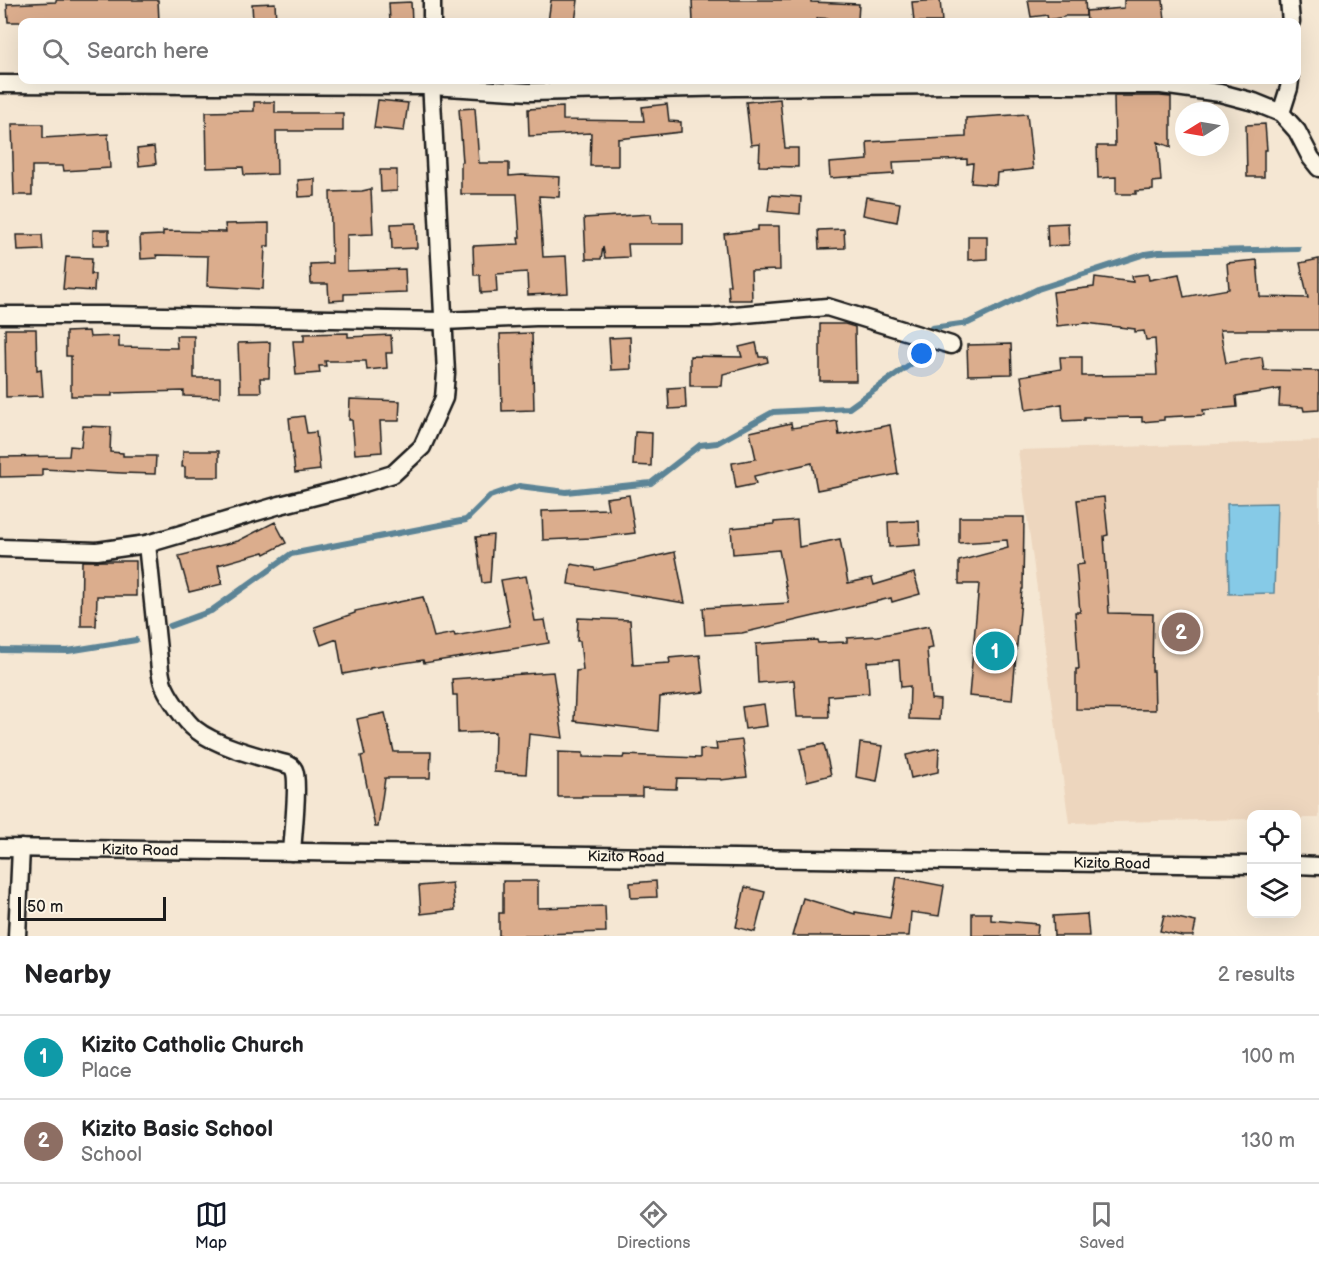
<!DOCTYPE html>
<html lang="en">
<head>
<meta charset="utf-8">
<style>
	:root { --surface:#fff; --page:#f6f6f6; --text:#202124; --muted:#757577; --line:#e0e0e0; --accent:#111827 }
	body { margin:0; font-family:"Balsamiq Sans",sans-serif; background:var(--page); color:var(--text) }
	.controls { position:absolute; right:18px; bottom:18px; display:grid; overflow:hidden; border-radius:12px; box-shadow:0 6px 24px #0002 }
	.controls button { width:54px; height:54px; display:grid; place-items:center; padding:0; border:0; border-bottom:2px solid var(--line); background:var(--surface); color:var(--text); font:30px sans-serif }
	.compass { position:absolute; left:1175px; top:102px; width:54px; height:54px; border-radius:50%; background:var(--surface); box-shadow:0 6px 24px #0002; rotate:259deg }
	.scale { position:absolute; left:18px; bottom:15px; width:148px; box-sizing:border-box; padding-left:6px; border:3px solid #1c1c1c; border-top:0; font-size:16px; line-height:21px; white-space:nowrap; color:#1c1c1c; -webkit-text-stroke:4px #fcf5e5; paint-order:stroke }
	.you { position:absolute; left:922px; top:354px; width:21px; height:21px; margin:-15px; border:4px solid #fff; border-radius:50%; background:#1a73e8; box-shadow:0 0 0 9px #1a73e833 }
	.badge { display:grid; place-items:center; width:39px; height:39px; border-radius:50%; background:var(--accent); color:#fff; font-size:20px; font-weight:700 }
	.pin { position:absolute; translate:-50% -50%; border:3px solid #fff; box-shadow:0 2px 6px #0006 }
	.list { margin:0; padding:0; list-style:none }
	h2 { display:flex; justify-content:space-between; align-items:center; height:78px; margin:0; padding:0 24px; font-size:26px }
	h2 small { font-size:20px; font-weight:400; color:var(--muted) }
	.list li { display:grid; grid-template-columns:39px 1fr auto; gap:18px; align-items:center; box-sizing:border-box; height:84px; padding:0 24px; border-top:2px solid var(--line) }
	.list b { display:block; font-size:22px; white-space:nowrap }
	.list p { margin:0; font-size:20px; white-space:nowrap; color:var(--muted) }
	.list em { font-size:20px; font-style:normal; color:var(--muted) }
	.icon { flex:none; width:33px; height:33px; fill:none; stroke:currentColor; stroke-width:2; stroke-linecap:round; stroke-linejoin:round }
	.map { position:relative; flex:none; width:1319px; height:936px; overflow:hidden }
	.search { position:absolute; background:var(--surface); box-shadow:0 6px 24px #0002; left:18px; right:18px; top:18px; height:66px; display:flex; align-items:center; gap:15px; box-sizing:border-box; padding:0 21px; border-radius:12px; color:var(--muted); font-size:22px }
	.sheet { height:246px; background:var(--surface) }
	nav { display:flex; justify-content:space-around; align-items:center; box-sizing:border-box; height:84px; border-top:2px solid var(--line); background:var(--surface); font-size:16px; color:var(--muted) }
	nav a { display:grid; justify-items:center; gap:3px }
	nav .on { color:var(--accent) }
	.map>svg:first-child { display:block }
	.built { fill:#edd6be }
	.water { fill:#86cae7; stroke:#5c8496; stroke-width:1.5 }
	.lines { fill:none; stroke-linecap:round; stroke-linejoin:round }
	.stream { stroke:#5c8496; stroke-width:6 }
	.building { fill:#dbad8d; stroke:#1c1c1c; stroke-width:1.5 }
	.minor-casing { stroke:#1c1c1c; stroke-width:21 }
	.minor { stroke:#fcf5e5; stroke-width:16 }
	.labels { text-anchor:middle; dominant-baseline:central; stroke-width:5; stroke-linejoin:round; paint-order:stroke }
	.street-label { font-size:15px; fill:#1c1c1c; stroke:#fcf5e5 }
</style>
</head>
<body>
<div class="map">
<svg width="1319" height="936" viewBox="0 0 1319 936">
	<rect width="100%" height="100%" fill="#f5e7d3"/>
	<filter id="ink" filterUnits="userSpaceOnUse"><feTurbulence type="fractalNoise" baseFrequency=".0167" numOctaves="2"/><feDisplacementMap in="SourceGraphic" scale="12" xChannelSelector="R" yChannelSelector="G"/><feConvolveMatrix kernelMatrix="1 2 1 2 8 2 1 2 1" color-interpolation-filters="sRGB"/></filter>
	<g filter="url(#ink)">
		<path class="built" d="M1319,441V818H1297L1296,814H1252L1251,819L1069,823L1018,450Z"/>
		<path class="water" d="M1277,503L1274,593L1229,594L1227,504Z"/>
		<g class="lines">
			<path class="stream" d="M932,328L968,323L1038,289L1145,254L1159,252L1298,249
				M170,626L211,611L291,554L466,520L490,496L519,486L566,492L651,483L700,445L717,443L773,412L849,408L912,363L921,348
				M0,650L68,651L136,640"/>
		</g>
		<path class="building" d="M56,0H158L159,22H8L7,4L56,2Z
			M551,0H578L575,22H548Z
			M692,0H811V2L859,4L858,20L817,18L818,22H762V21L693,22Z
			M940,0L942,22H914L912,2Z
			M1028,0H1085L1086,16H1064V17L1048,20L1047,15L1031,17Z
			M1124,0H1163L1165,21L1152,22H1087L1086,11L1124,8Z
			M411,2L412,22H390L389,3Z
			M275,3L276,21L253,22L252,4Z
			M1114,96H1160L1171,97V147L1158,142L1161,181L1153,182V190L1136,191V194H1116V177L1098,178L1097,146H1115Z
			M780,99L785,148H798V167L759,166L760,144L751,145L746,102Z
			M378,100L408,103L404,131L374,128Z
			M254,102H275V113H343V131H276L277,174L244,175L243,167L207,168L206,112L254,111Z
			M667,104L669,121L681,122V132L618,139V166H590L591,133L529,136L528,109L563,107V120L644,121L642,107Z
			M475,108L479,163H509V176L522,175L560,177L559,197L539,196L543,257L566,256L568,293L528,295L527,272L496,274L497,292L481,293L480,275H474L473,246L519,244L518,238H520L517,194H461V162H463L459,109Z
			M1027,114L1033,169L997,173L996,185L971,183L973,163L967,164V159L893,162L894,174L830,178L829,163L868,160L867,142L966,137V118Z
			M12,124H43V138L108,134L110,168L64,171L63,166H32V195H14Z
			M1265,124L1267,150H1264V177H1247L1246,125Z
			M154,147L156,164L139,166L137,149Z
			M380,170H397V191L381,192Z
			M315,179V196L299,197L298,180Z
			M371,189L373,234L347,235V271L405,269L406,292L344,294V300L329,301L328,284H311L310,264L332,263L330,192L362,191Z
			M770,195L801,197L800,214L768,211Z
			M866,197L900,203L897,222L863,215Z
			M651,214L652,223H683V244H628L629,257L605,258L603,247L601,259H586L584,218Z
			M269,223V246H265L263,289L207,286L208,256L156,255L157,258L141,259L140,236L163,235V231L226,232L225,224Z
			M416,223L417,248L392,249L391,224Z
			M1068,223L1069,245L1048,246L1047,224Z
			M758,226H779L780,270L751,271L752,300H729L728,285H730L724,234L758,230Z
			M844,229L845,248L819,249L818,230Z
			M93,230H109V245H93Z
			M17,235H42L43,250L18,251Z
			M968,236H987V259L968,260Z
			M66,257L92,258L91,274H95L94,291L63,289Z
			M1319,259V330H1220L1226,363L1262,357L1264,370L1319,371V410L1304,411L1303,407L1279,406L1280,389L1236,396L1237,407L1203,410L1204,415L1164,417V420L1142,422V417L1084,418V420L1063,421L1062,404L1026,410L1021,376L1061,369L1060,357H1082V376L1157,375L1155,339L1146,340L1144,331L1135,332V329L1086,323L1057,326L1053,292L1094,287L1095,277L1133,282L1132,276L1148,274L1149,280L1179,274L1184,297L1229,289L1227,263L1257,260L1260,297L1308,298L1300,263Z
			M820,324H845L855,327L856,381H820Z
			M5,329H36L37,370L41,369L43,396L6,397Z
			M89,331L90,337L119,336V347L177,348L176,336H194V378H220V397L184,396V391L112,393V396H71V356H66V332Z
			M348,333V337L391,335L392,353H386L387,368L367,370L366,361H325L326,366H319L320,373L296,375L293,341H304V334Z
			M532,333L534,410L502,411L500,334Z
			M630,337L631,369L611,370L609,338Z
			M270,342L269,378H260L261,392H240L238,343Z
			M756,343L759,357H767L768,362L723,374L722,386H690V356L742,357L739,347Z
			M1011,344L1012,374L968,375L967,345Z
			M685,387L686,408L669,409L668,388Z
			M350,399L400,401L399,421H380L382,452L355,454L352,420H349Z
			M304,416L307,433L316,432L320,470L295,473L289,418Z
			M837,421L839,435L890,425L898,474L817,490L812,463L754,476L756,484L736,488L732,463L756,459L750,432L791,423L792,428Z
			M83,426L111,427L110,452L123,453V456H156L155,474L122,473L42,469V476L0,477V457L69,456L70,446L81,447Z
			M635,432L652,433L651,466L633,465Z
			M183,451H219V477H185V467H182Z
			M629,495L635,533L592,538L543,540L542,511L608,509L606,498Z
			M1104,497L1108,535L1104,536L1109,613L1153,614L1152,671H1154L1155,710L1076,709V669H1079L1075,612H1080L1076,565L1084,564L1077,500Z
			M959,517H1024L1023,589H1022L1012,700L969,696L979,584H959V561L1008,548L1007,540L959,543Z
			M797,520L799,547L840,539L848,583L872,578L874,585L914,573L920,594L892,602L891,598L742,633L705,635L703,608L789,603L779,550L733,554L731,528L774,524V522Z
			M919,521L920,545L889,547L888,522Z
			M275,522L286,543L265,554L264,552L218,565L222,584L189,592L179,556L238,541Z
			M493,535L490,582L482,583L476,537Z
			M675,552L685,603L568,584L571,564L594,568L595,570Z
			M82,561H136V596H97L96,626H81Z
			M526,576L535,621L545,620L549,643L424,663L423,660L370,668V669L343,674L337,639L321,645L315,627L355,613V611L423,597L434,637L454,633L455,636L510,626L501,580Z
			M578,618L630,620L633,665L670,663L669,658L700,655L704,692L660,697L658,731L574,721L576,671L583,670L580,641H577Z
			M929,626L933,648L927,649L931,699L940,700L939,720L909,719L910,686L901,687L899,660L867,662L869,693L828,696L829,717H797L794,680L758,683L756,644L817,640L818,643L847,642V638L878,636Z
			M553,672L563,738L529,734L526,774L494,772L495,732L458,733L457,695H453L452,679Z
			M764,704L767,726L745,729L742,707Z
			M385,713L394,752H431L430,778H385L378,827H375L361,756L365,755L357,719Z
			M742,740L747,777L721,780V779L677,778L676,789L642,788V796H582V797H558V752L583,753V757L623,758L624,755L700,758V749L717,750L716,743Z
			M860,743L883,746L877,781L856,777Z
			M824,744L831,775L807,781L800,749Z
			M939,748L938,772L911,778L906,755Z
			M897,877L944,886L939,916L911,912L909,936H792L803,898L855,914V912L890,918Z
			M503,881H538V908L605,906L606,932L543,934V936H499V913H503Z
			M656,881L657,897L631,898L630,883Z
			M452,883L455,910L421,914L419,886Z
			M745,887L765,892L755,932L736,927Z
			M972,913H991V920L1038,924L1037,936H972Z
			M1087,914L1089,936H1054L1053,916Z
			M1164,915L1196,922L1193,936H1182L1160,931Z"/>
		<g class="lines">
			<defs>
				<g id="minor">
					<path d="M1289,0L1291,22"/>
					<path d="M432,22V0"/>
					<path d="M0,84L431,86L530,92L735,87L949,85H1161L1220,93L1254,102L1281,113L1297,131L1311,158L1319,168"/>
					<path d="M1281,113L1289,88L1290,80"/>
					<path d="M0,315H108L444,321L536,317H711L827,307L951,345"/>
					<path d="M147,544L160,670C161,676 162,683 165,688C170,699 186,722 195,729C216,746 260,757 286,764C290,765 292,766 294,770C299,780 293,836 292,852"/>
					<path d="M0,548L97,551L147,544L280,505L351,487L393,474L422,447L444,398L446,373L431,80"/>
					<path id="s1" d="M0,848L1252,865"/>
					<path d="M1296,865L1319,866"/>
					<path d="M17,936L21,848"/>
				</g>
			</defs>
			<use href="#minor" class="minor-casing"/>
			<use href="#minor" class="minor"/>
		</g>
	</g>
	<g class="labels">
		<g class="street-label">
			<text stroke="none"><textPath href="#s1" startOffset="140">Kizito Road</textPath></text>
			<text stroke="none"><textPath href="#s1" startOffset="626">Kizito Road</textPath></text>
			<text stroke="none"><textPath href="#s1" startOffset="1112">Kizito Road</textPath></text>
		</g>
	</g>
</svg>
<div class="controls">
<button><svg class="icon" aria-label="locate" viewBox="0 0 24 24"><circle cx="12" cy="12" r="6"/><path d="M12 2v4M12 18v4M2 12h4M18 12h4"/></svg></button>
<button><svg class="icon" aria-label="layers" viewBox="0 0 24 24"><path d="M12 4l9 5-9 5-9-5zM3 14l9 5 9-5"/></svg></button>
</div>
<svg class="compass" viewBox="-18 -18 36 36"><path d="M0-13l5 13h-10z" fill="#e53935"/><path d="M0 13l5-13h-10z" fill="#757577"/></svg>
<div class="scale">50 m</div>
<div class="you"></div>
<div class="pin badge" style="left:995px;top:651px;background:#0f9aa8">1</div>
<div class="pin badge" style="left:1181px;top:632px;background:#8d6e63">2</div>
<div class="search"><svg class="icon" aria-label="search" viewBox="0 0 24 24"><circle cx="10" cy="10" r="6"/><path d="M15 15l6 6"/></svg>Search here</div>
</div>
<section class="sheet">
<h2>Nearby<small>2 results</small></h2>
<ul class="list">
<li><span class="badge" style="background:#0f9aa8">1</span><div><b>Kizito Catholic Church</b><p>Place</p></div><em>100 m</em></li>
<li><span class="badge" style="background:#8d6e63">2</span><div><b>Kizito Basic School</b><p>School</p></div><em>130 m</em></li>
</ul>
</section>
<nav>
<a class="on"><svg class="icon" aria-label="map" viewBox="0 0 24 24"><path d="M3 6l6-2 6 2 6-2v14l-6 2-6-2-6 2zM9 4v14M15 6v14"/></svg>Map</a>
<a><svg class="icon" aria-label="directions" viewBox="0 0 24 24"><path d="M12 3l9 9-9 9-9-9zM9 14v-3h6M13 9l2 2-2 2"/></svg>Directions</a>
<a><svg class="icon" aria-label="saved" viewBox="0 0 24 24"><path d="M7 4h10v16l-5-4-5 4z"/></svg>Saved</a>
</nav>
</body>
</html>
